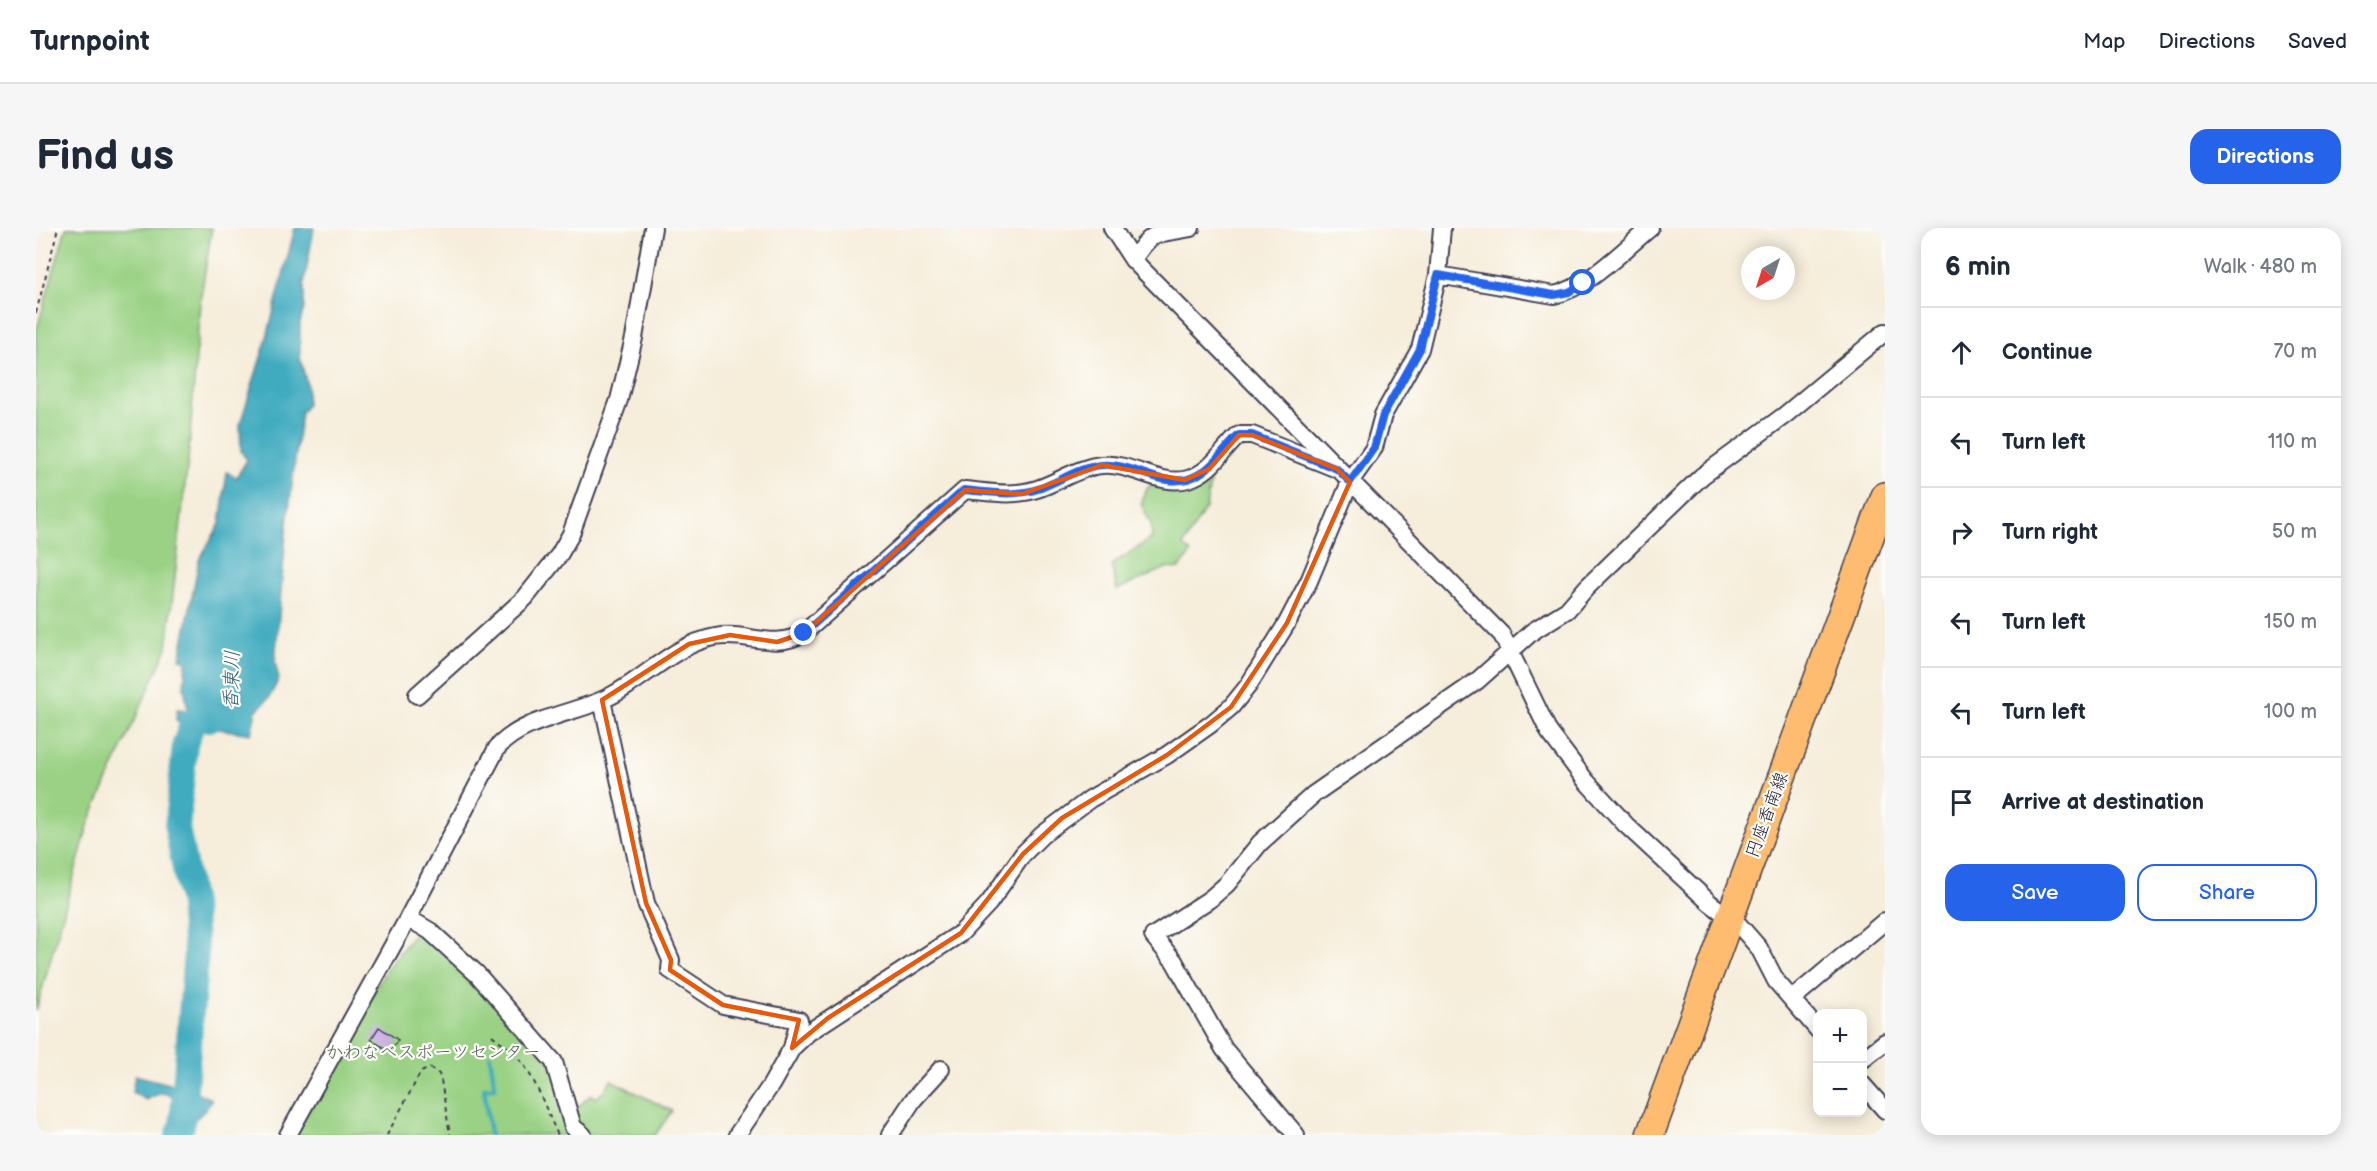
<!DOCTYPE html>
<html lang="en">
<head>
<meta charset="utf-8">
<style>
	:root { --surface:#fff; --page:#f6f6f7; --text:#1f2937; --muted:#747a83; --line:#e0e1e3; --accent:#2563eb }
	body { margin:0; font-family:"Balsamiq Sans","Klee One",sans-serif; background:var(--page); color:var(--text) }
	.controls { position:absolute; right:18px; bottom:18px; display:grid; overflow:hidden; border-radius:12px; box-shadow:0 3px 15px #0003 }
	.controls button { width:54px; height:54px; display:grid; place-items:center; padding:0; border:0; border-bottom:2px solid var(--line); background:var(--surface); color:var(--text); font:30px sans-serif }
	.compass { position:absolute; left:1705px; top:18px; width:54px; height:54px; border-radius:50%; background:var(--surface); box-shadow:0 3px 15px #0003; rotate:219deg }
	.stop { position:absolute; width:18px; height:18px; margin:-14px; border:4px solid #2563eb; border-radius:50%; background:#fff }
	.stop.end { background:#2563eb; border-color:#fff; box-shadow:0 2px 6px #0008 }
	.list { margin:0; padding:0; list-style:none }
	h2 { display:flex; justify-content:space-between; align-items:center; height:78px; margin:0; padding:0 24px; font-size:26px }
	h2 small { font-size:20px; font-weight:400; color:var(--muted) }
	.list li { display:grid; grid-template-columns:39px 1fr auto; gap:18px; align-items:center; box-sizing:border-box; height:90px; padding:0 24px; border-top:2px solid var(--line) }
	.list b { display:block; font-size:22px; white-space:nowrap }
	.list em { font-size:20px; font-style:normal; color:var(--muted) }
	.actions { display:flex; gap:12px; padding:18px 24px }
	.actions a { flex:1; padding:14px 0; border:2px solid var(--accent); border-radius:18px; text-align:center; font-size:21px; color:var(--accent) }
	.actions .main { background:var(--accent); color:#fff }
	.icon { flex:none; width:33px; height:33px; fill:none; stroke:currentColor; stroke-width:2; stroke-linecap:round; stroke-linejoin:round }
	.map { position:relative; flex:none; width:1849px; height:907px; overflow:hidden; border-radius:18px }
	header { display:flex; align-items:center; gap:36px; box-sizing:border-box; height:84px; padding:0 30px; background:var(--surface); border-bottom:2px solid var(--line) }
	header strong { font-size:28px }
	nav { display:flex; gap:33px; margin-inline-start:auto; font-size:21px }
	.intro { display:flex; align-items:center; justify-content:space-between; box-sizing:border-box; height:144px; padding:0 36px }
	h1 { margin:0; font-size:42px }
	.button { padding:15px 27px; border-radius:18px; background:var(--accent); color:#fff; font-size:21px; font-weight:700 }
	main { display:flex; gap:36px; padding:0 36px }
	aside { flex:1; background:var(--surface); border-radius:18px; box-shadow:0 3px 15px #0003 }
	.map>svg:first-child { display:block }
	.green { fill:#9ad184; stroke:#5e7a60; stroke-width:1.5 }
	.water { fill:#3fabbf; stroke:#30667d; stroke-width:1.5 }
	.lines { fill:none; stroke-linecap:round; stroke-linejoin:round }
	.stream { stroke:#3fabbf; stroke-width:4.5 }
	.river { stroke:#3fabbf; stroke-width:26 }
	.building { fill:#c9aae1 }
	.minor-casing { stroke:#424053; stroke-width:20 }
	.primary-casing { stroke:#424053; stroke-width:30 }
	.path { stroke:#424053; stroke-width:2; stroke-dasharray:4.5 4.5; stroke-linecap:butt }
	.minor { stroke:#fff; stroke-width:16 }
	.primary { stroke:#fdbc6f; stroke-width:27 }
	.route { stroke:#2563eb; stroke-width:8 }
	.marked { fill:none; stroke:#e8590c; stroke-width:4.5; stroke-linejoin:round }
	.labels { text-anchor:middle; dominant-baseline:central; stroke-width:4.5; stroke-linejoin:round; paint-order:stroke }
	.street-label { font-size:18px; fill:#22223b; stroke:#fdfcf7 }
	.park-label { font-size:18px; fill:#4c5f55; stroke:#fdfcf7 }
	.water-label { font-size:20px; font-style:italic; fill:#2f6076; stroke:#fdfcf7 }
</style>
</head>
<body>
<header>
<strong>Turnpoint</strong>
<nav><a>Map</a><a>Directions</a><a>Saved</a></nav>
</header>
<div class="intro"><h1>Find us</h1><a class="button">Directions</a></div>
<main>
<div class="map">
<svg width="1849" height="907" viewBox="0 0 1849 907">
	<rect width="100%" height="100%" fill="#fdfcf7"/>
	<filter id="ink" filterUnits="userSpaceOnUse"><feTurbulence type="fractalNoise" baseFrequency=".0167" numOctaves="2"/><feDisplacementMap in="SourceGraphic" scale="12" xChannelSelector="R" yChannelSelector="G"/><feConvolveMatrix kernelMatrix="1 2 1 2 8 2 1 2 1" color-interpolation-filters="sRGB"/></filter>
	<filter id="wash" filterUnits="userSpaceOnUse"><feTurbulence type="fractalNoise" baseFrequency=".008" numOctaves="4" result="noise"/><feDisplacementMap in="SourceGraphic" scale="24" xChannelSelector="R" yChannelSelector="G"/><feGaussianBlur stdDeviation="1.35" result="paint"/><feColorMatrix in="noise" values="0 0 0 0 0 0 0 0 0 0 0 0 0 0 0 0 0 1.4 0 .05"/><feComposite in="paint" operator="in"/></filter>
	<g filter="url(#wash)">
		<rect width="100%" height="100%" fill="#f6edda"/>
		<path class="green" d="M30,0H176L164,74L153,222L131,420L53,594L0,783V104Z
			M1175,248L1170,280L1147,317L1155,325L1143,341L1130,340L1081,362L1075,337L1116,310L1115,296L1105,276L1111,261L1118,252L1157,254Z
			M385,697L514,832L538,907H258L350,742Z
			M575,852L636,883L619,907H552L536,884L555,867L560,870L569,862Z"/>
		<path class="water" d="M259,0H278L268,55V80L264,95V129L271,157V177L265,184L250,305L239,434L243,451L233,470L220,483L215,506L163,498L151,510L147,497L140,492L141,481L152,482L148,459L150,433L144,431L163,332L184,296L191,244L200,250L211,232L205,223L204,196L230,113Z
			M99,847L148,860L176,871C169,885 160,891 148,899V907H131L138,896L143,878L137,867L125,865L110,872L96,864Z"/>
		<g class="lines">
			<path class="stream" d="M454,907L448,860H459L454,828"/>
			<path class="river" d="M142,907L146,898L160,724L156,676L141,600L149,516L158,491H173"/>
		</g>
		<g id="blocks">
			<path class="building" d="M343,799L362,812L354,824L335,811Z"/>
		</g>
	</g>
	<g filter="url(#ink)">
		<use href="#blocks" fill-opacity="0" stroke="#424053" stroke-width="1.5"/>
		<g class="lines">
			<defs>
				<path id="minor" d="M1076,0L1097,32L1466,407L1513,504L1550,553L1590,597L1674,675L1703,697L1723,720L1740,753L1782,802
					M1097,32C1117,0 1121,7 1155,0
					M1402,47L1518,67C1553,59 1586,23 1614,0
					M381,467L489,370L523,327L535,306L583,172L598,110L617,0
					M566,472L610,675L635,732L634,742L687,777L763,792L756,820
					M372,690L394,703L441,746L518,834L537,899L547,907
					M1756,771L1849,693
					M1826,832L1849,814
					M1826,856L1849,882
					M252,907L372,690L461,520C484,493 532,486 564,473C605,456 635,417 679,409C711,403 737,423 768,405L929,262C953,264 977,269 1001,261C1023,254 1043,239 1066,237C1095,234 1124,259 1152,251C1175,244 1186,223 1203,207H1216L1301,241
					M701,907L735,857L756,820L773,804L925,705L953,675L987,626L1006,607L1054,571L1131,527L1175,496L1195,479L1212,458L1251,395L1273,353L1314,254L1338,220L1347,187L1384,121L1402,47L1406,0
					M854,907L877,872L905,841
					M1260,907L1188,821L1138,733L1117,708L1174,671L1191,656L1224,615L1278,566L1441,453L1497,403L1531,382L1551,359L1666,248L1749,187L1849,104"/>
				<path id="primary" d="M1614,907L1849,268"/>
			</defs>
			<use href="#minor" class="minor-casing"/>
			<use href="#primary" class="primary-casing"/>
			<path class="path" d="M0,85L22,0
				M456,807C463,813 471,818 478,825C500,848 508,879 522,907
				M351,907L385,844L394,840L403,846L405,852L414,907"/>
			<use href="#minor" class="minor"/>
			<use href="#primary" class="primary"/>
		</g>
	</g>
	<g class="lines" filter="url(#ink)">
		<path class="route" d="M768,405L928,262C953,264 977,269 1002,261C1023,254 1043,239 1066,237C1095,234 1123,259 1152,251C1175,244 1186,223 1203,207H1216L1301,241L1314,254L1338,220L1347,187L1384,121L1402,47L1518,67L1533,64L1547,55"/>
	</g>
	<path class="marked" d="M1203,207H1216L1301,241L1314,254L1251,395L1195,479L1131,527L1026,590L987,626L925,705L792,790L756,820L763,792L687,777L634,742L635,732L610,675L566,472L653,416L694,407L741,414L768,405L929,262L986,266L1066,237L1149,252L1173,241Z"/>
	<g class="labels">
		<g class="street-label">
			<text transform="translate(1731 587) rotate(-70)">円座香南線</text>
		</g>
		<g class="park-label">
			<text x="397" y="824">かわなべスポーツセンター</text>
		</g>
		<g class="water-label">
			<text transform="translate(196 452) rotate(-88)">香東川</text>
		</g>
	</g>
</svg>
<div class="controls">
<button>+</button>
<button>−</button>
</div>
<svg class="compass" viewBox="-18 -18 36 36"><path d="M0-13l5 13h-10z" fill="#e53935"/><path d="M0 13l5-13h-10z" fill="#747a83"/></svg>
<div class="stop" style="left:1547px;top:55px"></div>
<div class="stop end" style="left:768px;top:405px"></div>
</div>
<aside>
<h2>6 min<small>Walk · 480 m</small></h2>
<ul class="list">
<li><svg class="icon" aria-label="ahead" viewBox="0 0 24 24"><path d="M12 20V5M6 11l6-6 6 6"/></svg><div><b>Continue</b></div><em>70 m</em></li>
<li><svg class="icon" aria-label="left" viewBox="0 0 24 24"><path d="M17 20v-9H6M10 6l-5 5 5 5"/></svg><div><b>Turn left</b></div><em>110 m</em></li>
<li><svg class="icon" aria-label="right" viewBox="0 0 24 24"><path d="M7 20v-9h11M14 6l5 5-5 5"/></svg><div><b>Turn right</b></div><em>50 m</em></li>
<li><svg class="icon" aria-label="left" viewBox="0 0 24 24"><path d="M17 20v-9H6M10 6l-5 5 5 5"/></svg><div><b>Turn left</b></div><em>150 m</em></li>
<li><svg class="icon" aria-label="left" viewBox="0 0 24 24"><path d="M17 20v-9H6M10 6l-5 5 5 5"/></svg><div><b>Turn left</b></div><em>100 m</em></li>
<li><svg class="icon" aria-label="arrive" viewBox="0 0 24 24"><path d="M6 21V4h12l-3 4 3 4H6"/></svg><div><b>Arrive at destination</b></div></li>
</ul>
<div class="actions"><a class="main">Save</a><a>Share</a></div>
</aside>
</main>
</body>
</html>
